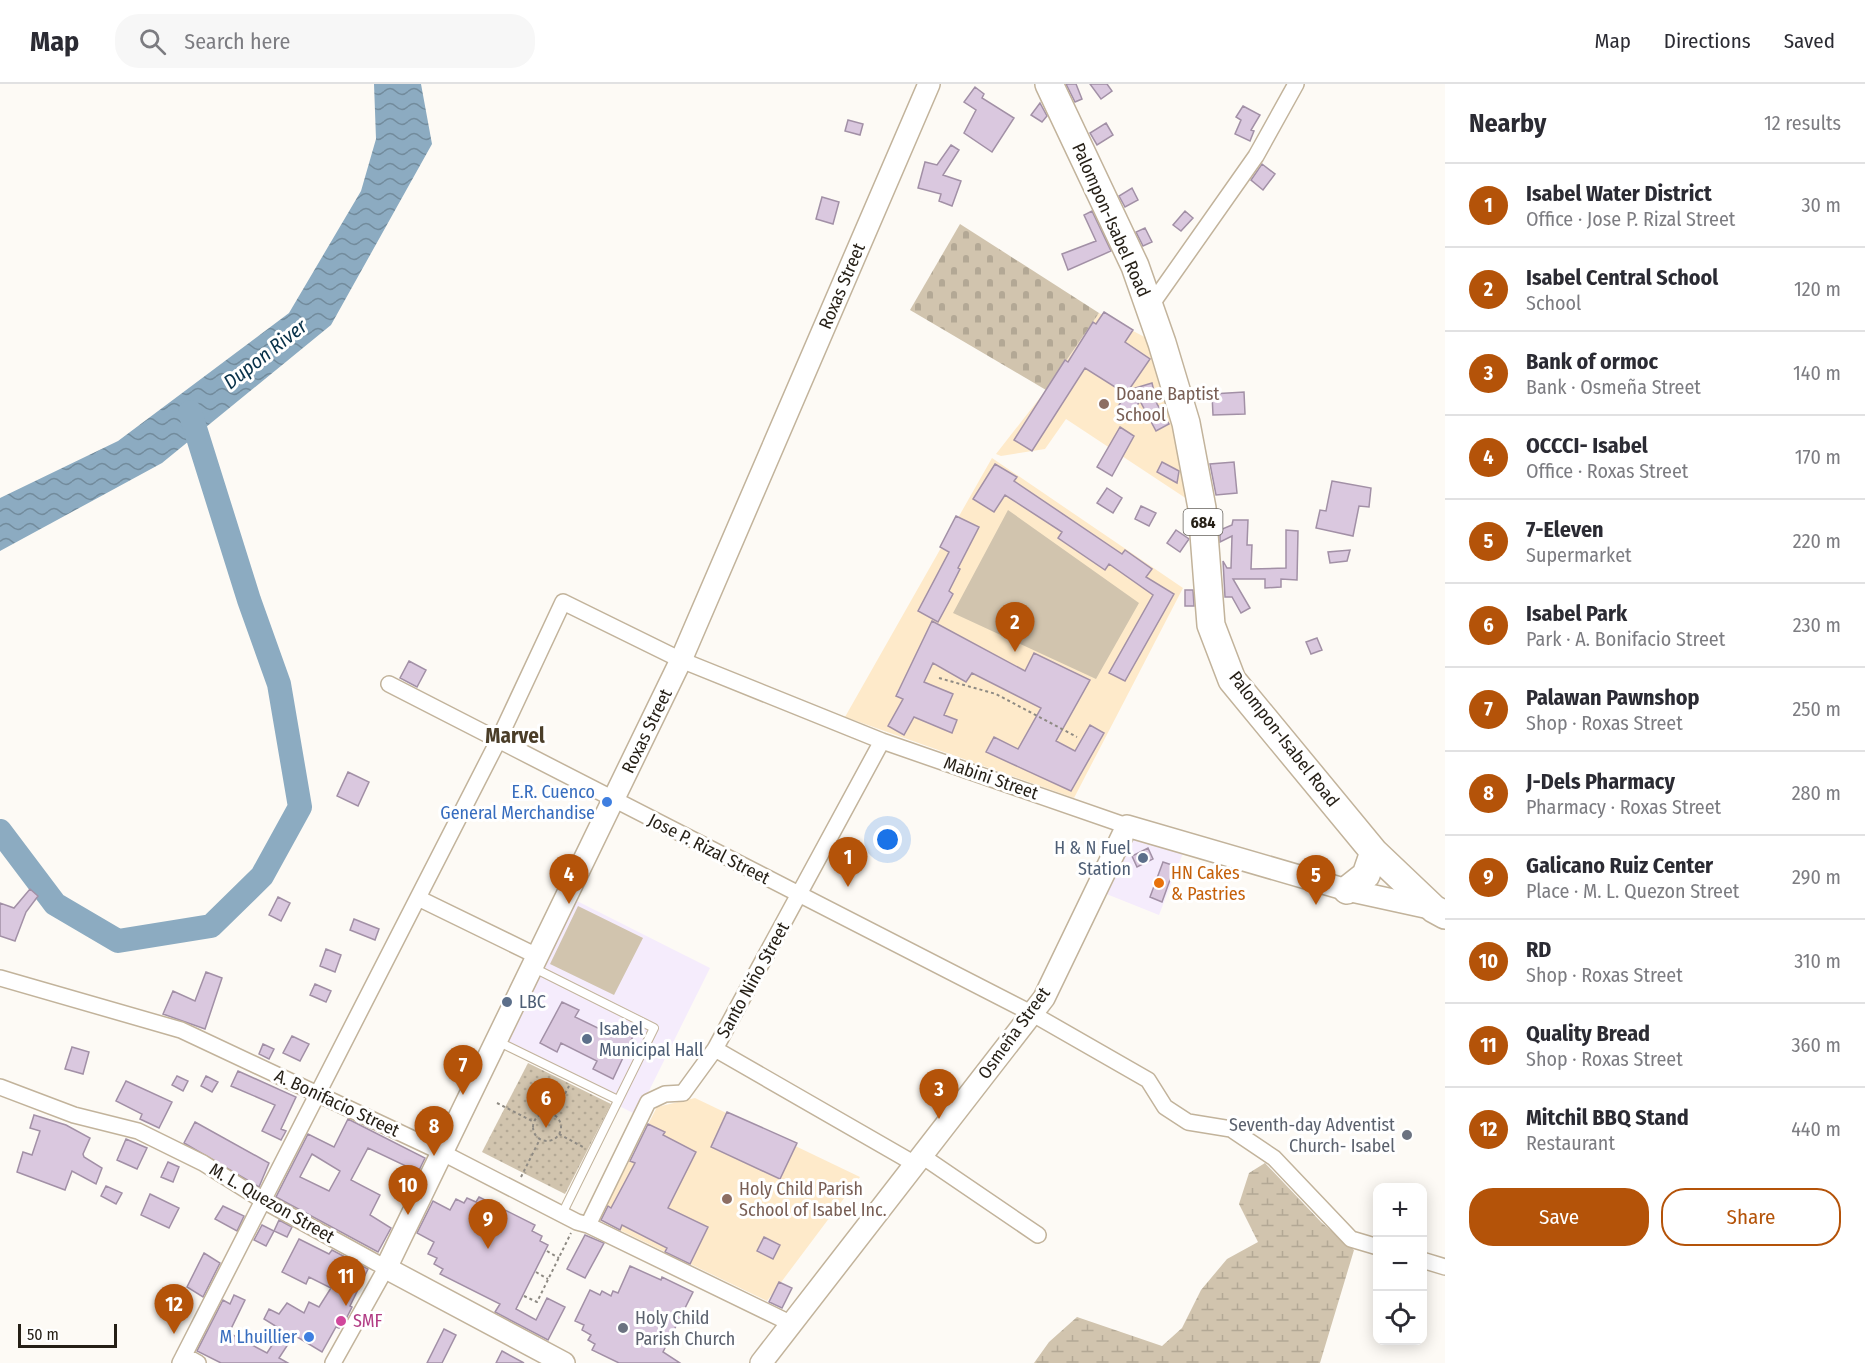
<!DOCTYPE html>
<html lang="en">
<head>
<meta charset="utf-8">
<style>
	:root { --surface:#fff; --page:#f7f7f7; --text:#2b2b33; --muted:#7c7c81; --line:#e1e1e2; --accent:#b45309 }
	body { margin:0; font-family:"Fira Sans Condensed",sans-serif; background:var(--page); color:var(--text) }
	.controls { position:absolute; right:18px; bottom:18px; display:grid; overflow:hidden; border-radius:12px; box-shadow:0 3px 15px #0003 }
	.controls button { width:54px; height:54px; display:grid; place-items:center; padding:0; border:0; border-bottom:2px solid var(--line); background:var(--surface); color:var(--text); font:30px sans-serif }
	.scale { position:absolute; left:18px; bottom:15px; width:99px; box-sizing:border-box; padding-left:6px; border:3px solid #251f16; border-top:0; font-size:16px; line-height:21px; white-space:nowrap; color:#251f16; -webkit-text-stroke:4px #fff; paint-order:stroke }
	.you { position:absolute; left:888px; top:756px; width:21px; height:21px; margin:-15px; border:4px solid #fff; border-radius:50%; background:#1a73e8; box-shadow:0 0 0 9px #1a73e833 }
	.badge { display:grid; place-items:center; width:39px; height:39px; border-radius:50%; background:var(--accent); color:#fff; font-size:20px; font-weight:700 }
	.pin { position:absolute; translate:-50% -50px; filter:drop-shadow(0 2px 3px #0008) }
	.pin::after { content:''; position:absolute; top:32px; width:21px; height:18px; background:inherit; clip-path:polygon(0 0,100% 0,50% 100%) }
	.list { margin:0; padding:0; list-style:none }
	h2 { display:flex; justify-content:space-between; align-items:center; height:78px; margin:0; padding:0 24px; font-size:26px }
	h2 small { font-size:20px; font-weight:400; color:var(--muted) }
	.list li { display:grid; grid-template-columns:39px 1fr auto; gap:18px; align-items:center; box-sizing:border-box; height:84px; padding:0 24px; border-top:2px solid var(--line) }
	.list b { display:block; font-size:22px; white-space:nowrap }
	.list p { margin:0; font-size:20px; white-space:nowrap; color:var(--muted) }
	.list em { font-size:20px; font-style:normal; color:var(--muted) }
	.actions { display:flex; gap:12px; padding:18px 24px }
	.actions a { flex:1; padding:14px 0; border:2px solid var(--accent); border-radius:24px; text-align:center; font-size:21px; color:var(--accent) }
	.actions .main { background:var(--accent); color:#fff }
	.icon { flex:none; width:33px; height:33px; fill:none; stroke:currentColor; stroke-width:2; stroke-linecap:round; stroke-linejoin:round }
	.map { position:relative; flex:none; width:1445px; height:1279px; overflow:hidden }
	header { display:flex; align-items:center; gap:36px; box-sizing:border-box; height:84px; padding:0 30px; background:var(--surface); border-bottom:2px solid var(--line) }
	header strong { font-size:28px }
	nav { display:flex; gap:33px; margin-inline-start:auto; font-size:21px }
	.search { width:420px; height:54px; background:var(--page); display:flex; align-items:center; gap:15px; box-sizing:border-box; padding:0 21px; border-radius:24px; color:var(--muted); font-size:22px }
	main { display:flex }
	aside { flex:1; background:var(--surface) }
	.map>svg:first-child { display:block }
	.commercial { fill:#f5ecfc }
	.built { fill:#feeaca }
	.grass { fill:#d1c4ae }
	.wetland { fill:url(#wetland-marsh) }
	.cemetery { fill:url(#cemetery-stones) }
	.park { fill:url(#park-dots) }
	.water { fill:url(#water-waves) }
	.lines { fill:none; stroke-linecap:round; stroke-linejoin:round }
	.river { stroke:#8cabc1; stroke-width:24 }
	.building { fill:#dac8df; stroke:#a290a6; stroke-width:1.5; fill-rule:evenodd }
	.lane-casing { stroke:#c2b39b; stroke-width:10 }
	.street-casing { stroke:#c2b39b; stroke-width:18 }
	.secondary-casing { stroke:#c2b39b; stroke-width:24 }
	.highway-casing { stroke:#c2b39b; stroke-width:30 }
	.path { stroke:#8e8a83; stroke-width:2; stroke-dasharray:3 3; stroke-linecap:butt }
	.lane { stroke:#fff; stroke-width:8 }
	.street { stroke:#fff; stroke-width:15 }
	.secondary { stroke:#fff; stroke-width:21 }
	.highway { stroke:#fff; stroke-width:27 }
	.education-dot { fill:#8d6e63; stroke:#fff; stroke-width:2 }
	.shop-dot { fill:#3f7fe0; stroke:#fff; stroke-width:2 }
	.service-dot { fill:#5c6f8a; stroke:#fff; stroke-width:2 }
	.food-dot { fill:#e8710a; stroke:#fff; stroke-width:2 }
	.worship-dot { fill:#6b7280; stroke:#fff; stroke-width:2 }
	.hotel-dot { fill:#d1479c; stroke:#fff; stroke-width:2 }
	.labels { text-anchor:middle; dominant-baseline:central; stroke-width:6; stroke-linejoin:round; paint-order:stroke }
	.shield { fill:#fff; stroke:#66625c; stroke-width:1.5 }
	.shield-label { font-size:16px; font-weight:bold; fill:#251f16 }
	.street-label { font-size:18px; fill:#251f16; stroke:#fff }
	.education-label { font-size:18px; fill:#785e54; stroke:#fff; text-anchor:start }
	.shop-label { font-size:18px; fill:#366cbe; stroke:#fff; text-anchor:end }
	.service-label { font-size:18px; fill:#4e5e75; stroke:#fff; text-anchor:start }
	.food-label { font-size:18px; fill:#c56008; stroke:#fff; text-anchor:start }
	.worship-label { font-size:18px; fill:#5b616d; stroke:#fff; text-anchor:end }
	.hotel-label { font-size:18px; fill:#b23c85; stroke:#fff; text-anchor:start }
	.water-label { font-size:20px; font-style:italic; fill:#083149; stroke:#fff }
	.quarter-label { font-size:21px; font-weight:bold; fill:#4a3d28; stroke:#fff }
</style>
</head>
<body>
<header>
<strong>Map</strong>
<div class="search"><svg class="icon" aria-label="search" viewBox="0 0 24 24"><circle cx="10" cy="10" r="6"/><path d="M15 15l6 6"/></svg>Search here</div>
<nav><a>Map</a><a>Directions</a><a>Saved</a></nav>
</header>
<main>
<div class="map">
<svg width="1445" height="1279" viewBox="0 0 1445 1279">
	<defs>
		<pattern id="wetland-marsh" width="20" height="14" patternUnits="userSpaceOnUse" patternTransform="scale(1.5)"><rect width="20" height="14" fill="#d1c4ae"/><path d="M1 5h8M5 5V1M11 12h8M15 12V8" fill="none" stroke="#b3a895"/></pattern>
		<pattern id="cemetery-stones" width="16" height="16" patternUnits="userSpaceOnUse" patternTransform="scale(1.5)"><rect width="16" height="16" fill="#d1c4ae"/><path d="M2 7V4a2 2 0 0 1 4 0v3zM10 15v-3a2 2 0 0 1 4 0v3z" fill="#b3a895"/></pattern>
		<pattern id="park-dots" width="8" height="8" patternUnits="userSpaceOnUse" patternTransform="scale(1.5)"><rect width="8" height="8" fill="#d1c4ae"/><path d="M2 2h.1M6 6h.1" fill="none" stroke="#b3a895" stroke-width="1.8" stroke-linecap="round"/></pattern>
		<pattern id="water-waves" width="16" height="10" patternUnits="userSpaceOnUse" patternTransform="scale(1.5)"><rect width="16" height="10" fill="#8cabc1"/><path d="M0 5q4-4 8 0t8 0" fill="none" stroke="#728b9c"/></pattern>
	</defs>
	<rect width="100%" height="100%" fill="#fdfaf5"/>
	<path class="commercial" d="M1137,752L1183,769L1159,831L1104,809L1127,760Z
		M575,816L710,884L637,1031L504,964Z"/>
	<path class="built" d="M1099,229L1154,258L1190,417L1066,335L1045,365L1001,372L996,370L1046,306Z
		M992,374L1183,504L1074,714L845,633Z
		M695,1014L860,1093L767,1217L599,1136L657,1023Z"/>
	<path class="grass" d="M1008,426L1139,519L1096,595L953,529Z
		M578,822L643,854L614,911L550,880Z"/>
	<path class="wetland" d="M1265,1079L1321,1138L1354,1166L1320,1279H1034L1049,1258L1077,1233L1162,1262L1182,1244L1201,1206L1227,1175L1258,1158L1239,1120L1249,1089Z"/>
	<path class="cemetery" d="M960,140L1099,229L1046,306L910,226Z"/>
	<path class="park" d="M528,979L611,1020L565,1110L482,1068Z"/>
	<path class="water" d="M374,0H421L432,60L331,241L162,379L0,467V414L118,357L289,229L361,107L376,55Z"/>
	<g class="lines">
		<path class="river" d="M0,747L55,820L118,857L211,842L262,792L300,723L279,600L249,516L190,328"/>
	</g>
	<path class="building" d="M1066,0H1076L1082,15L1075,18Z
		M1090,0H1107L1112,7L1101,15Z
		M975,3L984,10L982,14L1014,34L992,68L964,49L976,26L964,18Z
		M1040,19L1047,32L1042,38L1031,31Z
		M1243,22L1260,31L1251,46L1254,47L1250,57L1235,50L1241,36L1236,33Z
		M848,36L863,40L860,51L845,47Z
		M1106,39L1113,51L1097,61L1090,49Z
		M951,61L959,66L943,91L961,97L952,122L939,117L941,110L918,104L925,78L937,81Z
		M1262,80L1275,90L1263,106L1251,96Z
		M1132,104L1138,116L1125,123L1119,112Z
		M822,113L839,118L833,140L816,135Z
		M1092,127L1111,167L1068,186L1062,170L1096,157L1084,131Z
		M1185,127L1193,134L1181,147L1173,141Z
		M1145,144L1152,158L1143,162L1136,148Z
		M1104,228L1133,246L1125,258L1150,275L1126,310L1085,284L1032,367L1014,356L1065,276L1068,278L1093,238L1096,240Z
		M1152,299L1157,320L1169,340L1156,347L1140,317L1127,336L1115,327L1129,306Z
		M1244,308L1245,330L1213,331L1212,310Z
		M1120,343L1134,352L1112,392L1097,383Z
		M1162,378L1179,387L1177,399L1157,388Z
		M1234,378L1237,409L1216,411L1210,380Z
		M995,380L1017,393L1014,397L1122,470L1125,466L1152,485L1146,493L1174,510L1125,597L1109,589L1153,511L1109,480L1105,486L1058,454L1062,448L1005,411L994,428L973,415Z
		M1332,397L1371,404L1369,423L1359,422L1353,452L1316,444L1320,426L1326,427Z
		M1107,404L1122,414L1113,429L1097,419Z
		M1141,422L1156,429L1149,442L1135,435Z
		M956,432L979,443L958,484L960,485L949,507L953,510L938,538L918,527L949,468L940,463Z
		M1233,436H1248L1247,461H1252L1251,485L1286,484V446L1298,447L1297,496L1281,495V503L1265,504V495H1233L1250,524L1241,529L1232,513H1225L1223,477L1227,484H1231L1232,452L1220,458V446L1232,441Z
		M1176,446L1189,455L1180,468L1167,459Z
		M1350,466L1347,477L1330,479L1328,468Z
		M1185,506H1193L1194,522H1185Z
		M932,537L1025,587L1034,569L1090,596L1056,657L1075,667L1090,641L1104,649L1071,707L986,668L994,653L1018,665L1041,624L972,589L966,598L933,579L924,598L953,610L944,631L957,636L952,649L914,633L904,651L888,642L903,615L896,612Z
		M1317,554L1322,566L1311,570L1306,558Z
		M409,577L426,586L417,603L400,594Z
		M348,688L369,698L358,722L337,712Z
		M1148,764L1153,775L1137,783L1132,772Z
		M1163,778L1175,782L1162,818L1150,813Z
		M30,805L38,812L26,828L15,857L0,852V819L14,824Z
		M278,813L290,819L281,837L269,831Z
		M354,835L379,845L375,856L350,846Z
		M326,865L341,871L335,888L320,882Z
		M206,888L222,894L205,945L163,930L173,907L195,917Z
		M315,900L331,907L326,918L310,911Z
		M562,918L579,926L575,933L610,950L614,940L634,950L613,995L593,985L597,977L561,959L557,968L540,959Z
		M292,952L309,960L300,977L283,969Z
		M263,960L274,965L269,975L259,970Z
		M72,963L89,968L83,990L65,985Z
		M238,987L296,1013L281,1045L286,1047L281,1056L262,1047L275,1021L231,1002Z
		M177,992L188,997L183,1007L172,1001Z
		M206,992L218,998L212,1008L201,1002Z
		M126,997L172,1018L159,1044L140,1035L142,1030L116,1017Z
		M727,1028L797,1059L780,1095L711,1063Z
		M34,1031L66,1041L90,1054L83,1070L84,1073L102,1084L96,1100L72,1087L65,1106L17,1088L23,1068L32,1071L40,1047L30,1044Z
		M348,1035L425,1074L406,1113L393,1104L406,1082L368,1064L351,1096L380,1111L370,1131L391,1144L378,1168L276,1113L308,1050L334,1063ZM312,1070L340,1087L329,1107L300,1093Z
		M195,1038L269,1079L259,1103L184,1059Z
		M648,1040L665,1048L663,1051L696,1068L668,1124L708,1143L690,1180L665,1168L667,1164L622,1141L620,1146L601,1136L608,1122L611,1124L635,1079L630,1077Z
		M126,1055L147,1064L137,1085L117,1076Z
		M168,1078L179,1083L173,1098L161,1093Z
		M106,1102L122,1109L116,1120L101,1112Z
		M150,1110L179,1124L169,1144L141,1131Z
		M479,1113L535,1141L532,1147L542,1152L540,1157L548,1161L516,1225L536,1236L547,1214L565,1223L548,1256L495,1228L500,1220L440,1190L443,1185L434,1180L437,1174L428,1170L434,1158L417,1149L433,1117L450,1126L456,1115L464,1119L467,1114L476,1118Z
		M223,1122L244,1132L237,1147L215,1135Z
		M279,1136L292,1143L287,1153L274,1147Z
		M262,1141L274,1147L266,1162L254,1156Z
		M585,1151L604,1159L585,1194L567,1185Z
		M764,1153L780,1161L773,1175L757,1167Z
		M299,1155L329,1170L332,1166L368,1185L350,1222L352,1223L346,1235L339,1244L336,1243L322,1268L294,1251L279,1274L288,1279H221L197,1267L223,1216L230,1220L234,1211L245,1216L229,1249L267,1269L282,1246L264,1235L269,1225L279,1230L287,1219L304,1229L309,1218L319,1223L331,1204L309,1193L306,1200L282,1188Z
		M204,1169L220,1179L203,1213L187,1203Z
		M630,1182L661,1196L662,1193L693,1208L663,1268L680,1279H619L592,1266L595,1260L588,1256L591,1251L582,1246L584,1241L575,1237L590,1206L600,1211L602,1207L611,1212L613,1207L618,1209Z
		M779,1198L792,1204L782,1224L769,1218Z
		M444,1245L456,1251L442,1279H427Z
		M502,1267L524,1279H496Z"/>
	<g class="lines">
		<defs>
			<path id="lane" d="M532,883L654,944L562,1130
				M497,957L618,1016"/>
			<path id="street" d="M1149,224L1256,72L1296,0
				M389,600L1031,929L1148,996L1165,1023L1188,1038L1231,1045L1274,1074L1351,1155L1378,1163
				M418,814L537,872
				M0,894L181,946L441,1068L577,1138L588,1141L790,1239
				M715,965L915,1080
				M0,1003L74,1031L138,1047L203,1079L262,1116L386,1184L333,1279
				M922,1072L1038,1151
				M588,1141L648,1018L665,1010L683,1009L715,965L882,657
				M1422,1176L1445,1183
				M184,1271L198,1279
				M180,1279L498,657L563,518L681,576L882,657L1127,742"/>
			<path id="secondary" d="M564,1279L386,1184L681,576L929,0
				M761,1279L1044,914L1127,742L1347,806L1434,825"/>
			<path id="highway" d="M1049,0L1135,182L1162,259L1186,339L1202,424L1211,541L1232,596L1374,768L1434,825L1445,831
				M1347,806L1366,791L1374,768"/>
		</defs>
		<use href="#lane" class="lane-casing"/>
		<use href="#street" class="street-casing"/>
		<use href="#secondary" class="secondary-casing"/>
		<use href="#highway" class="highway-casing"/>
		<path class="path" d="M939,594L996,610L1077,653
			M497,1019L534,1038
			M533 1043a14 14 0 1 1 28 0a14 14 0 1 1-28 0Z
			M554,1031L569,1002
			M559,1050L583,1063
			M521,1093L540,1055
			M547,1167L559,1174
			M536,1188L548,1195
			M524,1212L537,1218L571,1149"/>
		<use href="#lane" class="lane"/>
		<use href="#street" class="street"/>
		<use href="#secondary" class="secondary"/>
		<use href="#highway" class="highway"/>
	</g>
	<g class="education-dot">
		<circle cx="1104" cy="320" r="6"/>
		<circle cx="727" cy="1115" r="6"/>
	</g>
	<g class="shop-dot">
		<circle cx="607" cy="718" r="6"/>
		<circle cx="309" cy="1253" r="6"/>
	</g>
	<g class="service-dot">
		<circle cx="1143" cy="774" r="6"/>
		<circle cx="507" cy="918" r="6"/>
		<circle cx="587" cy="955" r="6"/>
	</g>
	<circle class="food-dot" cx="1159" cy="799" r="6"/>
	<g class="worship-dot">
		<circle cx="1407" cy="1051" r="6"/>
		<circle cx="623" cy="1244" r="6"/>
	</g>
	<circle class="hotel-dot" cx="341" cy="1237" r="6"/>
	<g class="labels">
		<rect class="shield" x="1183.5" y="425" width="39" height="26" rx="4.5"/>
		<g class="shield-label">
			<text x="1203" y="438">684</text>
		</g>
		<g class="street-label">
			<text transform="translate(1111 136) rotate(66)">Palompon-Isabel Road</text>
			<text transform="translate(842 202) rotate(-67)">Roxas Street</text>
			<text transform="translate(647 647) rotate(-64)">Roxas Street</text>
			<text transform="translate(1284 655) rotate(52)">Palompon-Isabel Road</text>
			<text transform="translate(991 694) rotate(19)">Mabini Street</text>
			<text transform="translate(709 765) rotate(27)">Jose P. Rizal Street</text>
			<text transform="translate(753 896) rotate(-61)">Santo Niño Street</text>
			<text transform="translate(1014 949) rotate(-54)">Osmeña Street</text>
			<text transform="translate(337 1019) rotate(25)">A. Bonifacio Street</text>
			<text transform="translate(272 1119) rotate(30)">M. L. Quezon Street</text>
		</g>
		<g class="education-label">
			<text x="1116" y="310">Doane Baptist<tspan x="1116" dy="21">School</tspan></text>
			<text x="739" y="1105">Holy Child Parish<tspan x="739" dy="21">School of Isabel Inc.</tspan></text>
		</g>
		<g class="shop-label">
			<text x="595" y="708">E.R. Cuenco<tspan x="595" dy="21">General Merchandise</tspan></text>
			<text x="297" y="1253">M Lhuillier</text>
		</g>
		<g class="service-label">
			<text x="1131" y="764" text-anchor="end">H &amp; N Fuel<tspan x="1131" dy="21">Station</tspan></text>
			<text x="519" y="918">LBC</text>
			<text x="599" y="945">Isabel<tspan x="599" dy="21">Municipal Hall</tspan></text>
		</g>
		<g class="food-label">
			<text x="1171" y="789">HN Cakes<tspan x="1171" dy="21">&amp; Pastries</tspan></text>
		</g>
		<g class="worship-label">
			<text x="1395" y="1041">Seventh-day Adventist<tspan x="1395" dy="21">Church- Isabel</tspan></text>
			<text x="635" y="1234" text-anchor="start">Holy Child<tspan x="635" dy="21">Parish Church</tspan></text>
		</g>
		<g class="hotel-label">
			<text x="353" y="1237">SMF</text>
		</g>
		<g class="water-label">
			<text transform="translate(265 270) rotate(-38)">Dupon River</text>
		</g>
		<g class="quarter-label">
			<text x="515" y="652">Marvel</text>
		</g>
	</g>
</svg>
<div class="controls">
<button>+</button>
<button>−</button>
<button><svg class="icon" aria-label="locate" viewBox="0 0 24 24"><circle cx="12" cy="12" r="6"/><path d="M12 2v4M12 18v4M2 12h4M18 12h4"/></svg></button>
</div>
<div class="scale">50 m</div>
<div class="you"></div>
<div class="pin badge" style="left:848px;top:803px">1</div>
<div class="pin badge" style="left:1015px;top:568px">2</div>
<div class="pin badge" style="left:939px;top:1035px">3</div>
<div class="pin badge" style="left:569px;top:820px">4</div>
<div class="pin badge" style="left:1316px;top:821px">5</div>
<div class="pin badge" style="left:546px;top:1044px">6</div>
<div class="pin badge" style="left:463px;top:1011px">7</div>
<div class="pin badge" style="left:434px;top:1072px">8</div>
<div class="pin badge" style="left:488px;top:1165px">9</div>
<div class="pin badge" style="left:408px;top:1131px">10</div>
<div class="pin badge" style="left:346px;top:1222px">11</div>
<div class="pin badge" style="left:174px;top:1250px">12</div>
</div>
<aside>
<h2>Nearby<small>12 results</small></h2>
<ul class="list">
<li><span class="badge">1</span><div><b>Isabel Water District</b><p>Office · Jose P. Rizal Street</p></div><em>30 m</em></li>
<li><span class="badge">2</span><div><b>Isabel Central School</b><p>School</p></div><em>120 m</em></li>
<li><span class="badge">3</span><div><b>Bank of ormoc</b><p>Bank · Osmeña Street</p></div><em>140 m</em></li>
<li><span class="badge">4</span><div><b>OCCCI- Isabel</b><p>Office · Roxas Street</p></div><em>170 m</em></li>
<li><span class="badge">5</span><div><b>7-Eleven</b><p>Supermarket</p></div><em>220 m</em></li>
<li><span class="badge">6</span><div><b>Isabel Park</b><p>Park · A. Bonifacio Street</p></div><em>230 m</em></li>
<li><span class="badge">7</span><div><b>Palawan Pawnshop</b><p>Shop · Roxas Street</p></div><em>250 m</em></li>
<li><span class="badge">8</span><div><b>J-Dels Pharmacy</b><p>Pharmacy · Roxas Street</p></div><em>280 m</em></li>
<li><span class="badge">9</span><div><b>Galicano Ruiz Center</b><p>Place · M. L. Quezon Street</p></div><em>290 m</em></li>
<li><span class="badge">10</span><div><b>RD</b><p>Shop · Roxas Street</p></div><em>310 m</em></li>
<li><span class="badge">11</span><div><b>Quality Bread</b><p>Shop · Roxas Street</p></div><em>360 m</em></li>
<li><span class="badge">12</span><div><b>Mitchil BBQ Stand</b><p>Restaurant</p></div><em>440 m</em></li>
</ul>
<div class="actions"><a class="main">Save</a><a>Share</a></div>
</aside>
</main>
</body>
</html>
